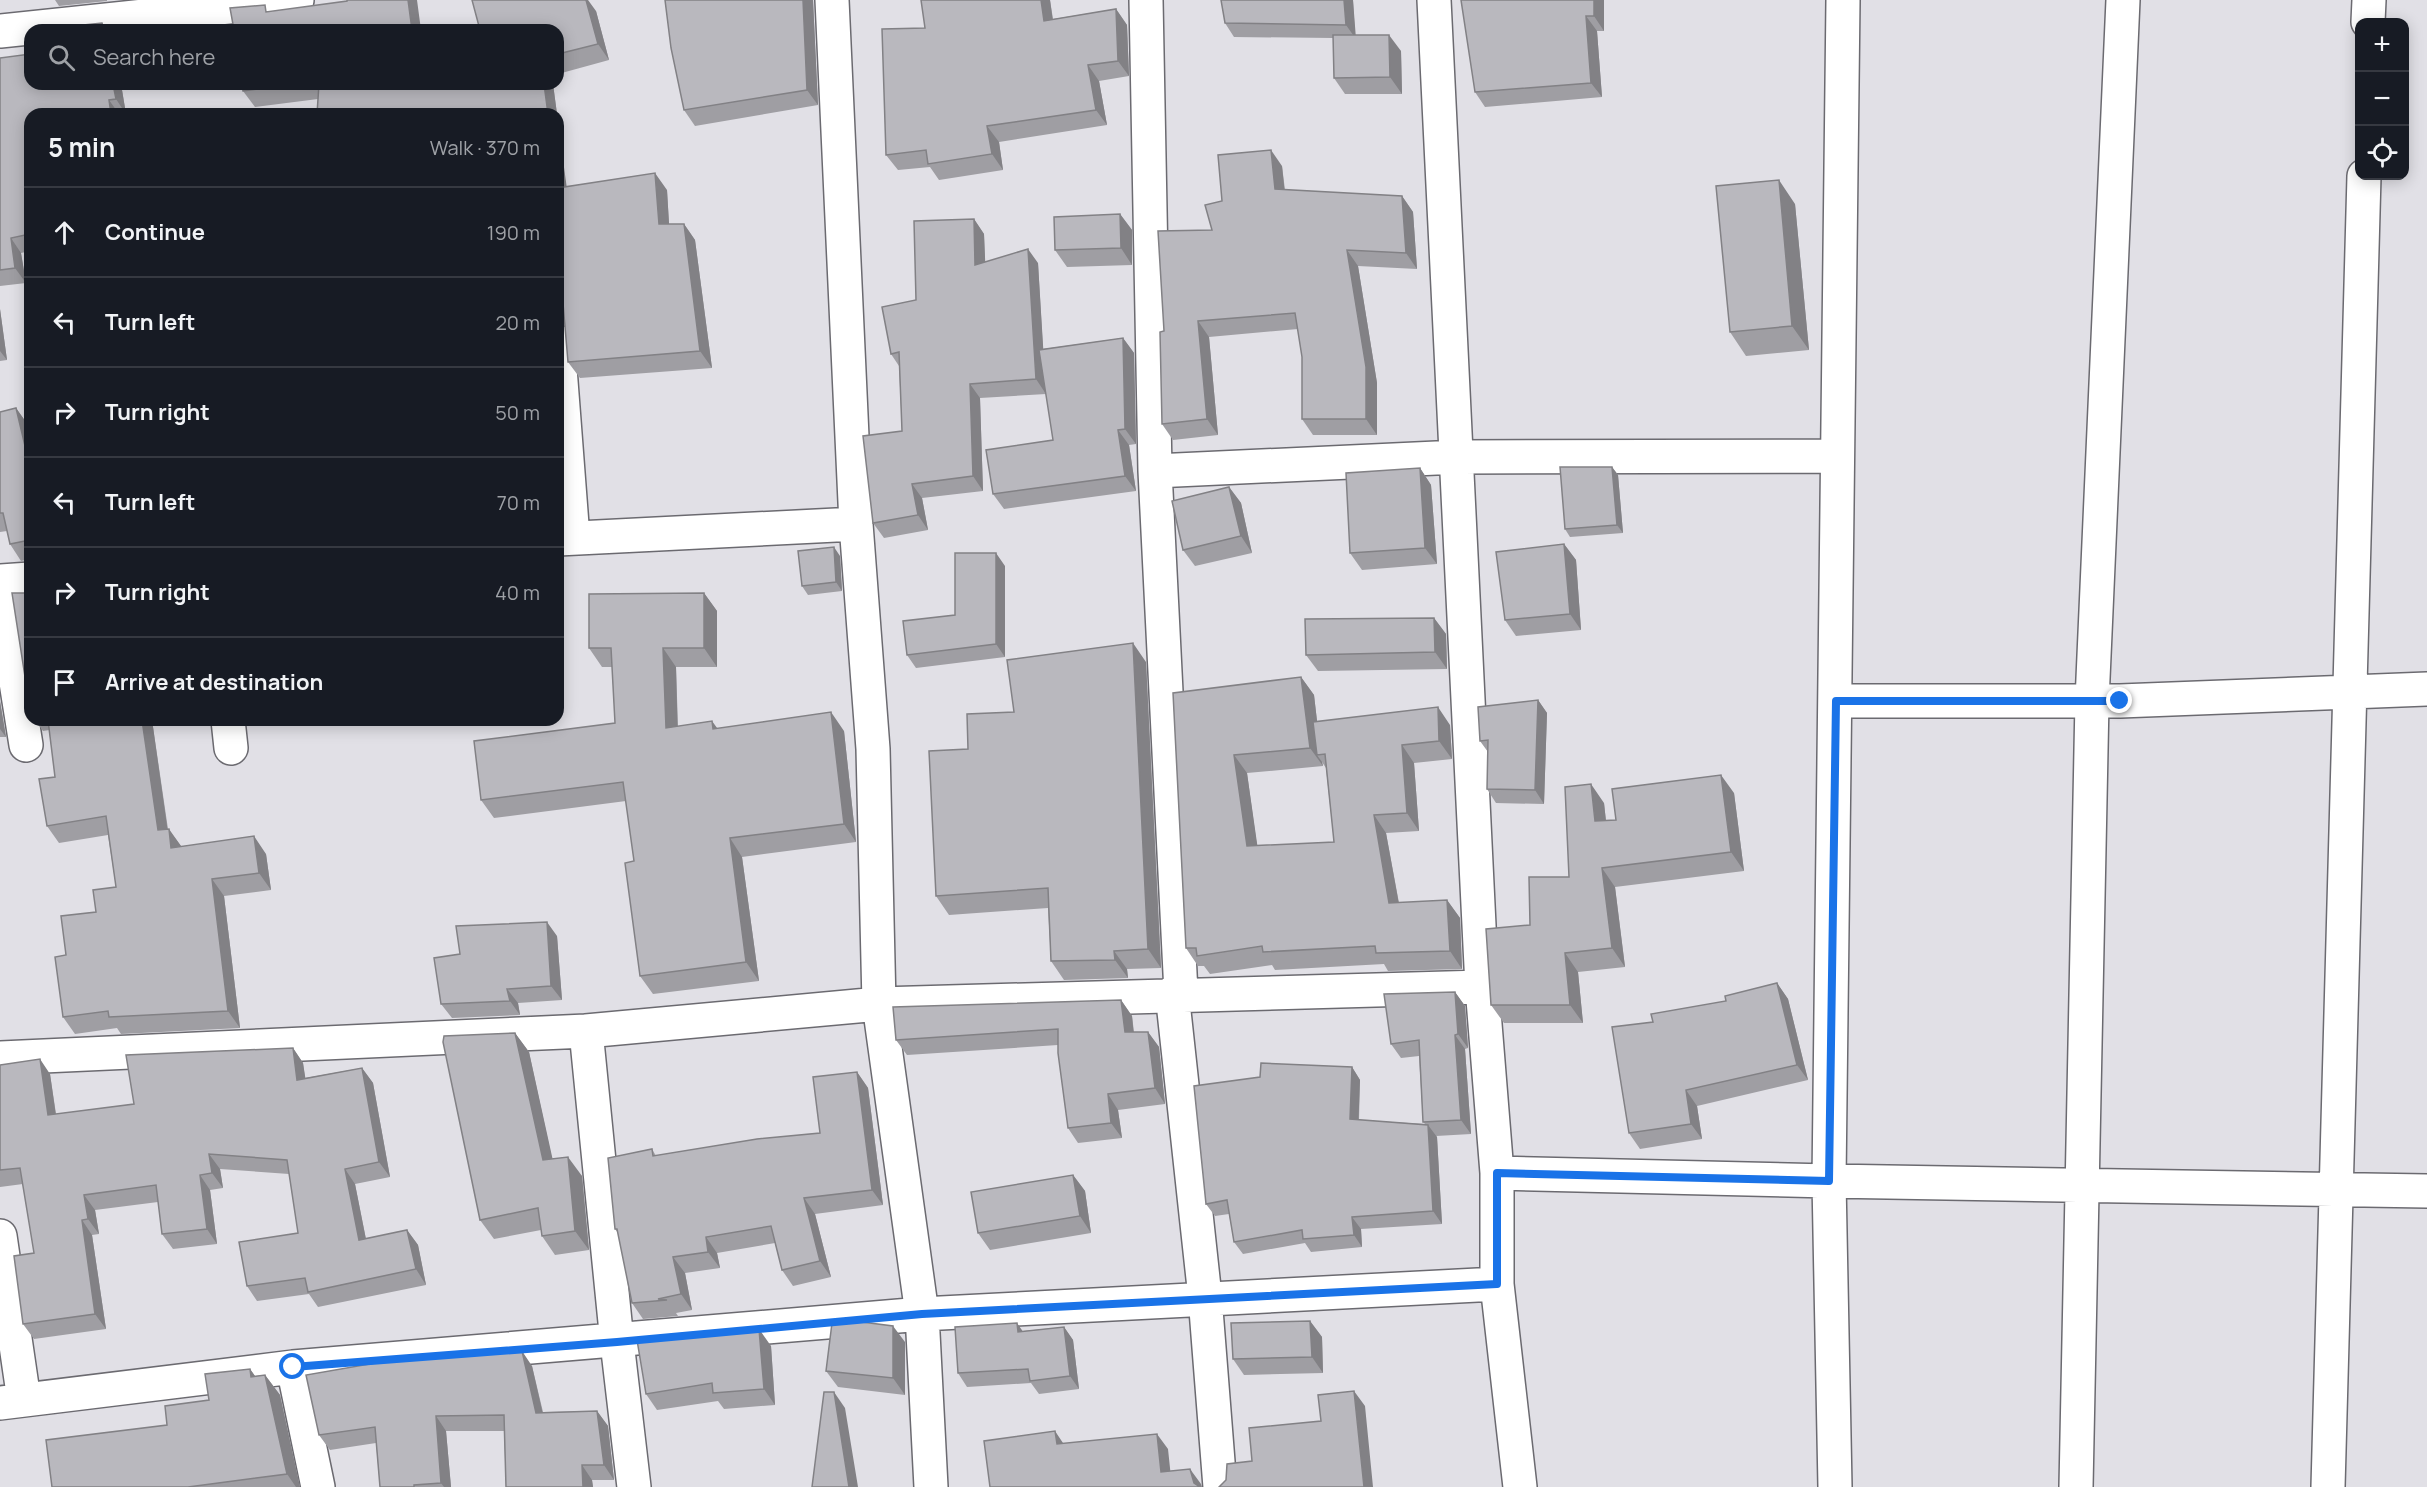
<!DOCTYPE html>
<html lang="en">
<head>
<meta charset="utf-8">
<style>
	:root { --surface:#171b24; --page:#242831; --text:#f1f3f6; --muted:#9ea1a6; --line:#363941 }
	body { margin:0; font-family:Manrope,sans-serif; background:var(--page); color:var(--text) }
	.controls { position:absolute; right:18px; top:18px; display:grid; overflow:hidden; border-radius:12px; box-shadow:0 3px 15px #0003 }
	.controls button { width:54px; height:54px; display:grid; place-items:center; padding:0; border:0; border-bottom:2px solid var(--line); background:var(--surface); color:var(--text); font:30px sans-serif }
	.stop { position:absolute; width:18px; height:18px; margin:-14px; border:4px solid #1a73e8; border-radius:50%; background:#fff }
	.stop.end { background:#1a73e8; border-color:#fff; box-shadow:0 2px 6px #0008 }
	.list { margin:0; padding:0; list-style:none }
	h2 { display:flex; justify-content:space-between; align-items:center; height:78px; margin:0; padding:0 24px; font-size:26px }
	h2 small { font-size:20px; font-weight:400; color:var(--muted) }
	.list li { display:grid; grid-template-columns:39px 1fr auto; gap:18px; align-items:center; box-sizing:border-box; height:90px; padding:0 24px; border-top:2px solid var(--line) }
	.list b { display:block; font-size:22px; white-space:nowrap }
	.list em { font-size:20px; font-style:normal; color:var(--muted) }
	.icon { flex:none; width:33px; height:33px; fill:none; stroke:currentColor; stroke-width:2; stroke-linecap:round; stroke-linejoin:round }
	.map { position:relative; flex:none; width:2427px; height:1487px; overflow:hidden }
	.search { position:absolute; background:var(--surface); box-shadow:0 3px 15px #0003; left:24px; top:24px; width:540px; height:66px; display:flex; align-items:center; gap:15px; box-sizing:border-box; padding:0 21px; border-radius:18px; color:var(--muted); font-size:22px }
	.panel { position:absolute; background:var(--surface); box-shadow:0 3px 15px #0003; left:24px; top:108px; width:540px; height:618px; border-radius:18px }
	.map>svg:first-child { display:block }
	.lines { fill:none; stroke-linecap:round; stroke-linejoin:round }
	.minor-casing { stroke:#6b6a70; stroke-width:36 }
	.minor { stroke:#fff; stroke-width:33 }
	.wall { fill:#9f9ea3; fill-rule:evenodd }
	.shaded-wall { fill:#828185 }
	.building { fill:#b9b8be; stroke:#828185; stroke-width:1.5 }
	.route { stroke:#1a73e8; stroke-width:8 }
</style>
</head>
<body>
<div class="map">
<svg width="2427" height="1487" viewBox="0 0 2427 1487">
	<rect width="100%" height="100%" fill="#e1e0e6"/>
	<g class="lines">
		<defs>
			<path id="minor" d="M832,0L856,524L873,749L879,1004L922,1314L931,1487
				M1146,0L1155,471L1181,993
				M1434,0L1482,987L1497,1173
				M2368,22L2369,0
				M0,31L297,0
				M558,342L573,538
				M1155,471L1458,457L1836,456
				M558,539L856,524
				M0,581L26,745
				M0,581L30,579
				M1836,701H2120L2427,689
				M228,720L231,748
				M1172,993L1205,1297L1220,1487
				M586,1031L617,1342L634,1487
				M0,1058L586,1031L879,1004L1482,987
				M0,1236L24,1400
				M293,1367L318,1487
				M0,1403L293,1367L922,1314L1497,1284
				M1520,1487L1497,1284V1173L1829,1181L1843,0
				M1835,1487L1829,1181L2427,1191
				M2076,1487L2092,701L2123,0
				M2328,1487L2364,176"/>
		</defs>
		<use href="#minor" class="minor-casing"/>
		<use href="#minor" class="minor"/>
	</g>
	<path class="wall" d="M55,0H107V1L59,6Z
		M665,0H813L818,105L695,126L684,110Z
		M1050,0L1053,19L1116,9L1127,25L1129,76L1099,81L1107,125L999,142L1003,170L939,180L930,167L898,170L886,155L925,28Z
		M1221,0H1353L1355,35L1401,51L1402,94H1345L1334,78L1333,38L1234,37L1225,23Z
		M1604,0V31H1597L1602,97L1485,107L1475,92Z
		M596,11L609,60L558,74V30Z
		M0,58L121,84L126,114H30V251L21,253L26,283L0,286Z
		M242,84H553L557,114H317L318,99L255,107L243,91Z
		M558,123L566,187L667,190L669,224H684L695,240L712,368L580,378L568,362L562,286L558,287Z
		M1282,166L1285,190L1402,196L1413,212L1417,269L1358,266L1377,383V435H1313L1302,419V357L1298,329L1209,337L1218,435L1173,440L1162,424L1164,331L1212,230L1222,201Z
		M1795,204L1809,350L1746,356L1730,332Z
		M1120,214L1132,230V265L1067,267L1055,250Z
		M974,219L984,234L985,262L1038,263L1043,349L1123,338L1134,353L1136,444L1129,445L1136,491L1004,509L993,494L1053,440L1046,394L980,398L983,491L922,498L928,530L884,538L873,523L902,431L899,366L891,354L916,300Z
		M0,309L7,360L0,361Z
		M16,408L28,425L30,436V559L21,561L10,544L7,531L0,532V412Z
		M1612,467L1618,475L1623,533L1570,537L1565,529Z
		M1420,468L1431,485L1437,564L1362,570L1350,553Z
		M1229,487L1241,503L1252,553L1195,566L1183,550Z
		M1564,544L1576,560L1581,630L1516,636L1505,620Z
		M840,556L842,591L808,595L802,586Z
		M1005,566V657L916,668L907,655L955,615Z
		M704,593L717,611V667H676L678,726L717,729L844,731L856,842L742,857L759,981L653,994L640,976L634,861L626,801L494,818L481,800L615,723L612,667H602L589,648Z
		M1434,618L1446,634L1447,669L1318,671L1306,655Z
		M1146,662L1161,968L1127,969L1128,978L1064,980L1051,961L1048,908L949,915L936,896L968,749L1014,712Z
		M1301,677L1314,695L1317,721L1450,725L1452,759L1414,763L1419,831L1386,833L1399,903L1447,900L1460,918L1462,969L1388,971L1384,964L1275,970L1272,965L1210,974L1204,966H1198L1186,948L1173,693ZM1322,762L1326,768L1334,842L1257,846L1247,773L1323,766Z
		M1538,700L1547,713L1544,804L1496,803L1487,789L1488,752L1480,741Z
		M0,701L6,737H0Z
		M35,720H152L168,829L181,846L266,854L271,890L224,896L240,1028L121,1034L117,1028L75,1034L63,1017L66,955L96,912L116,887L108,835L59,843L47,826L55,777L49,730L43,731Z
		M1734,793L1744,871L1615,887L1625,967L1578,972L1583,1023H1504L1491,1005L1530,925L1569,877L1604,803L1606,821L1616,820Z
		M557,936L562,1000L518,1003L520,1015L452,1018L441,1004L460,954Z
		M1777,983L1788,999L1808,1080L1697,1106L1702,1139L1640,1149L1629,1133L1653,1022L1726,1001Z
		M1455,992L1465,1006L1468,1048L1465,1049L1471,1134L1436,1136L1437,1137L1442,1224L1361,1229L1362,1247L1311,1252L1305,1243L1243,1254L1234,1242L1229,1214L1215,1216L1206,1204L1352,1067L1360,1080L1359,1120L1425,1124L1423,1122L1419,1056L1401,1058L1391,1044Z
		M1121,1000L1132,1016L1134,1032H1148L1159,1047L1165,1104L1118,1110L1122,1138L1078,1143L1068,1128L1058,1045L907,1055L896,1040Z
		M515,1033L529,1052L552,1159L582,1176L589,1250L555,1255L542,1236L541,1230L494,1239L480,1220Z
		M293,1048L303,1063L305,1078L362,1068L373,1083L390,1177L355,1184L366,1239L407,1230L418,1245L426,1285L318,1307L309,1294L257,1301L247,1286L298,1233L289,1174L220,1169L223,1188L210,1190L217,1244L173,1249L162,1234L158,1202L95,1210L99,1234L92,1235L106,1329L34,1339L23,1324L34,1253L23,1184L0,1187V1065L50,1074L56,1114L134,1104Z
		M857,1072L868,1088L883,1205L815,1214L831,1277L793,1286L782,1270L775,1243L717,1253L720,1268L685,1273L692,1310L676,1313L678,1316L643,1319L632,1303L618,1233L615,1229L652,1149L656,1156L820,1133Z
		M1073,1175L1085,1191L1091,1233L990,1250L978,1233Z
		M1310,1321L1322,1337L1323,1373L1244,1375L1233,1359Z
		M1064,1327L1073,1340L1079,1389L1039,1394L1031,1383L967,1387L958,1373L1023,1331Z
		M905,1342V1395L838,1387L826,1371Z
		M771,1346L775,1405L724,1409L718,1401L657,1410L646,1394Z
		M532,1366L543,1412L597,1411L608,1426L614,1480H592L593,1487H506L504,1431H446L451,1487H380L376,1443L330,1450L319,1435Z
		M250,1369L255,1376L265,1375L280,1395L300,1487H52L167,1425L209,1400Z"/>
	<path class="shaded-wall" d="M408,0H417L421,30H412Z
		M586,0H588L596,11L609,60L598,44Z
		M803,0H813L818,105L807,90Z
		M1041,0H1050L1055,37L1044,21Z
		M1344,0H1353L1356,39L1346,25Z
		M1594,0H1604V31L1594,16Z
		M1116,9L1127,25L1129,76L1118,61Z
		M1586,16L1597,31L1602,97L1591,83Z
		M1389,35L1401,51L1402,94L1390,77Z
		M1088,65L1099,81L1107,125L1096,110Z
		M113,84H121L126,114L116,99Z
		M544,84H553L557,114H548Z
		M109,100L119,114H111Z
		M558,123L569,204L558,189Z
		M987,126L999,142L1003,170L992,154Z
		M1271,150L1282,166L1286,205L1275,189Z
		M655,173L667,190L670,240L659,224Z
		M1779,180L1795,204L1809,350L1792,326Z
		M1402,196L1413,212L1417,269L1406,253Z
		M1120,214L1132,230V265L1121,248Z
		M974,219L984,234L986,280L975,265Z
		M684,224L695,240L712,368L700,351Z
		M11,238L21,253L26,283L15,268Z
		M1028,249L1038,263L1046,394L1036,379Z
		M1347,250L1358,266L1377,383V435L1366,419Z
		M0,309L7,360L0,351Z
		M1198,321L1209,337L1218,435L1207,419Z
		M1123,338L1134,353L1136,444L1125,429Z
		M970,384L980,398L983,491L973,476Z
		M16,408L28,425L30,436V468Z
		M1118,430L1129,445L1136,491L1125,476Z
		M1612,467L1618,475L1623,533L1617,525Z
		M1420,468L1431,485L1437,564L1425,548Z
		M912,484L922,498L928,530L918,515Z
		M1229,487L1241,503L1252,553L1241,536Z
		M1564,544L1576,560L1581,630L1570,614Z
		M834,547L840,556L842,591L836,582Z
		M996,553L1005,566V657L996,644Z
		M704,593L717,611V667L704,648Z
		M1434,618L1446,634L1447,669L1435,652Z
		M1133,643L1146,662L1161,968L1148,949Z
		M663,648L676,667L678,746L666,728Z
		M1301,677L1314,695L1321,755H1317L1322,762L1323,766L1310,748Z
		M1538,700L1547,713L1544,804L1535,790Z
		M0,701L6,737L0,729Z
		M1438,707L1450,725L1452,759L1439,741Z
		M831,712L844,731L856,842L844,824Z
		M142,720H152L170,847L158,830Z
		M712,721L725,739L713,729Z
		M1402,745L1414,763L1419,831L1407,813Z
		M1234,755L1247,773L1260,864L1247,846Z
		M1721,775L1734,793L1744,871L1731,852Z
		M1591,784L1604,803L1608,840L1595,821Z
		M1374,815L1386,833L1402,921L1389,903Z
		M169,829L181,846L171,848Z
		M254,836L266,854L271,890L259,873Z
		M730,838L742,857L759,981L746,962Z
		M1602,868L1615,887L1625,967L1612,948Z
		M212,879L224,896L240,1028L228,1011Z
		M1447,900L1460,918L1462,969L1450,951Z
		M547,922L557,936L562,1000L551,986Z
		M1114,951L1127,969L1128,978L1115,960Z
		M1565,953L1578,972L1583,1023L1570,1005Z
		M1777,983L1788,999L1808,1080L1797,1065Z
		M507,989L518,1003L520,1015L510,1001Z
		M1455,992L1465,1006L1468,1048L1458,1034Z
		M1121,1000L1132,1016L1135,1048L1125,1032Z
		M1148,1032L1159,1047L1165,1104L1155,1088Z
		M515,1033L529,1052L557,1179L543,1160Z
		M1455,1035L1465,1049L1471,1134L1461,1120Z
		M293,1048L303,1063L308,1095L297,1080Z
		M40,1059L50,1074L58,1130L48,1115Z
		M1352,1067L1360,1080L1358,1132L1350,1119Z
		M362,1068L373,1083L390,1177L379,1162Z
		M857,1072L868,1088L883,1205L872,1190Z
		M1686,1090L1697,1106L1702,1139L1691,1124Z
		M1108,1094L1118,1110L1122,1138L1111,1123Z
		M1428,1125L1437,1137L1442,1224L1433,1211Z
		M209,1154L220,1169L223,1188L212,1173Z
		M568,1157L582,1176L589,1250L575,1231Z
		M345,1169L355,1184L369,1255L359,1240Z
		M200,1175L210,1190L217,1244L207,1229Z
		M1073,1175L1085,1191L1091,1233L1080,1216Z
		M84,1195L95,1210L99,1234L88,1219Z
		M804,1198L815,1214L831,1277L820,1261Z
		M1352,1217L1361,1229L1362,1247L1354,1235Z
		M82,1220L92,1235L106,1329L95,1314Z
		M407,1230L418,1245L426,1285L416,1269Z
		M706,1237L717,1253L720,1268L708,1252Z
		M673,1257L685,1273L692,1310L681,1294Z
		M1310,1321L1322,1337L1323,1373L1312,1357Z
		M1017,1323L1026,1336L1018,1332Z
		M893,1326L905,1342V1395L893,1378Z
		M1064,1327L1073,1340L1079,1389L1070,1376Z
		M759,1329L771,1346L775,1405L764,1389Z
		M522,1351L532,1366L546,1428L536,1413Z
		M250,1369L264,1389L251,1377Z
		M265,1375L280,1395L300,1487H296L287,1474Z
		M1354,1391L1365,1406L1373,1487H1364Z
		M834,1392L845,1408L858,1487H849Z
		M597,1411L608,1426L614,1480L604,1465Z
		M436,1416L446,1431L451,1487H444L441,1483Z
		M1055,1431L1065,1446L1057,1444Z
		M1157,1434L1168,1449L1172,1487L1161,1472Z
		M582,1465L592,1480L593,1487H583Z
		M1190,1469L1201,1484L1202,1487H1197L1194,1483Z"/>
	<path class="building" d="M347,0H408L412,30H234L230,8L265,5L266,12L347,1Z
		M472,0H586L598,44L558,54V30H480Z
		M665,0H803L807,90L684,110L671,48Z
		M921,0H1041L1044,21L1116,9L1118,61L1088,65L1096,110L987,126L992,154L928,164L926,150L886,155L882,29L925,28Z
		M1221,0H1344L1346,25L1225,23Z
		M1461,0H1594V16H1586L1591,83L1475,92Z
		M102,23L104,30H55V28Z
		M1333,35H1389L1390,77L1334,78Z
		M30,54V84H113L116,99L109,100L111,114H30V234L11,238L15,268L0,270V58Z
		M242,84H296L243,91Z
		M319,84H544L548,114H317Z
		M1271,150L1275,189L1402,196L1406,253L1347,250L1366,367V419H1302V357L1295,313L1198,321L1207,419L1162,424L1160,332L1164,331L1158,231L1212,230L1205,205L1222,201L1218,155Z
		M655,173L659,224H684L700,351L568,362L560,268H558V188Z
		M1779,180L1792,326L1730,332L1716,186Z
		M1120,214L1121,248L1055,250L1054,217Z
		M974,219L975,265L1028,249L1036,379L970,384L973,476L912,484L918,515L873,523L863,436L902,431L899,352L891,354L882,307L916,300L914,221Z
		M1123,338L1125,429L1118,430L1125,476L993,494L986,450L1053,440L1039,350Z
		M16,408L30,467V540L10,544L3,513H0V412Z
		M1560,467H1612L1617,525L1565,529Z
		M1420,468L1425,548L1350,553L1346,473Z
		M1229,487L1241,536L1183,550L1172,501Z
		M1564,544L1570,614L1505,620L1496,552Z
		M834,547L836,582L802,586L798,551Z
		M955,553H996V644L907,655L903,621L955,615Z
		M12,593H30V709Z
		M704,593V648H663L666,728L712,721L713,729L831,712L844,824L730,838L746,962L640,976L625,863L634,861L623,782L481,800L474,741L615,723L611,648H589V594Z
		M1434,618L1435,652L1306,655L1305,619Z
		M1133,643L1148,949L1114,951L1115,960L1051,961L1048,888L936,896L929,751L968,749L967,714L1014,712L1007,660Z
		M1301,677L1310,748L1234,755L1247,846L1334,842L1325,754L1317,755L1313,722L1438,707L1439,741L1402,745L1407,813L1374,815L1389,903L1447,900L1450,951L1376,953L1375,946L1263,952L1262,946L1197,956L1196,948H1186L1173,693Z
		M1538,700L1535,790L1487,789L1488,740L1480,741L1478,707Z
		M48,720H142L158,830L169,829L171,848L254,836L259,873L212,879L228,1011L109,1017L108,1011L63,1017L55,957L66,955L61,916L96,912L93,890L116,887L106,816L47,826L39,779L55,777Z
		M1721,775L1731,852L1602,868L1612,948L1565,953L1570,1005H1491L1486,929L1530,925L1529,877H1569L1565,787L1591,784L1595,821L1616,820L1612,789Z
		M547,922L551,986L507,989L510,1001L441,1004L434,958L460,954L456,926Z
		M1777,983L1797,1065L1686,1090L1691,1124L1629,1133L1612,1027L1653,1022L1651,1014L1726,1001L1725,996Z
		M1455,992L1458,1034L1455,1035L1461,1120L1423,1122L1419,1040L1391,1044L1384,994Z
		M1121,1000L1125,1032H1148L1155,1088L1108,1094L1111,1123L1068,1128L1058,1053V1029L896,1040L893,1007Z
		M515,1033L543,1160L568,1157L575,1231L542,1236L538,1208L480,1220L443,1042L444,1036Z
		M293,1048L297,1080L362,1068L379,1162L345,1169L359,1240L407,1230L416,1269L308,1292L305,1278L247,1286L239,1242L298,1233L287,1160L209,1154L212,1173L200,1175L207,1229L162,1234L156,1185L84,1195L88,1219L82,1220L95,1314L23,1324L14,1256L34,1253L20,1168L0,1170V1065L40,1059L48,1115L134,1104L126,1055Z
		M1261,1063L1352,1067L1350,1119L1428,1125L1433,1211L1352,1217L1354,1235L1303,1239L1302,1230L1234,1242L1227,1200L1206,1204L1194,1086L1260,1077Z
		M857,1072L872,1190L804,1198L820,1261L782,1270L771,1226L706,1237L708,1252L673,1257L681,1294L658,1299L667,1300L632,1303L617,1229H615L608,1158L652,1149L653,1156L757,1139L820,1133L813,1077Z
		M1073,1175L1080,1216L978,1233L971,1192Z
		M854,1321L893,1326V1378L826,1371L832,1323Z
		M1310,1321L1312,1357L1233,1359L1231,1323Z
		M1017,1323L1018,1332L1064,1327L1070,1376L1030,1381L1028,1369L958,1373L955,1327Z
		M759,1329L764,1389L713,1393L712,1383L646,1394L637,1340Z
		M522,1351L536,1413L597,1411L604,1465H582L583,1487H506L504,1415L436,1416L441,1483L414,1485V1487H380L375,1427L319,1435L306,1375L381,1362Z
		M250,1369L251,1377L265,1375L287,1474L188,1487H52L46,1440L167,1425L165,1406L209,1400L205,1374Z
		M1354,1391L1364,1487H1219L1226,1480L1227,1464L1252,1461L1249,1428L1321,1421L1318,1395Z
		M824,1392H834L849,1487H812Z
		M1055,1431L1057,1444L1157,1434L1161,1472L1190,1469L1194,1483L1200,1487H990L984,1441Z"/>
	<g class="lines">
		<path class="route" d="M293,1367L617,1342L922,1314L1497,1284V1173L1829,1181L1836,701H2120"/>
	</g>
</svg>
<div class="controls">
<button>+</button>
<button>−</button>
<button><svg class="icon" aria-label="locate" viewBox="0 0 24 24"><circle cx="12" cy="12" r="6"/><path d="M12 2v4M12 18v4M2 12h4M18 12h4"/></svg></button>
</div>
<div class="stop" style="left:293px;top:1367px"></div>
<div class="stop end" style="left:2120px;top:701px"></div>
<div class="search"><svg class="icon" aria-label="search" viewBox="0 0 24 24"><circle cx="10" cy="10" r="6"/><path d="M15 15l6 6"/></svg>Search here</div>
<section class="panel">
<h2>5 min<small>Walk · 370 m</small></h2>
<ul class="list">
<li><svg class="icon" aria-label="ahead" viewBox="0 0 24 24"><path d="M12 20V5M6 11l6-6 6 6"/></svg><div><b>Continue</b></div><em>190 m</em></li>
<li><svg class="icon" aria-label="left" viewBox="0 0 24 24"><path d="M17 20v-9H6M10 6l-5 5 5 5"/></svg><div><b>Turn left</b></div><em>20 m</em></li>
<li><svg class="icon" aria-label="right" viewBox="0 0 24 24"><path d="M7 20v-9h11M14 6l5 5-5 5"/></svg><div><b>Turn right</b></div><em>50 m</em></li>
<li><svg class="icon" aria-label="left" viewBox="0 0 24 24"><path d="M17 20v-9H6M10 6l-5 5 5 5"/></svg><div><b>Turn left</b></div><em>70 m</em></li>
<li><svg class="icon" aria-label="right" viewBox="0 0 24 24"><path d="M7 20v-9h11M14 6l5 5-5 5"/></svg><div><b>Turn right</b></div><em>40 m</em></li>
<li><svg class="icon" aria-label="arrive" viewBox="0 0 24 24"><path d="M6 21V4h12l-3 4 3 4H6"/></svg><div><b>Arrive at destination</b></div></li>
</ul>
</section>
</div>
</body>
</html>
